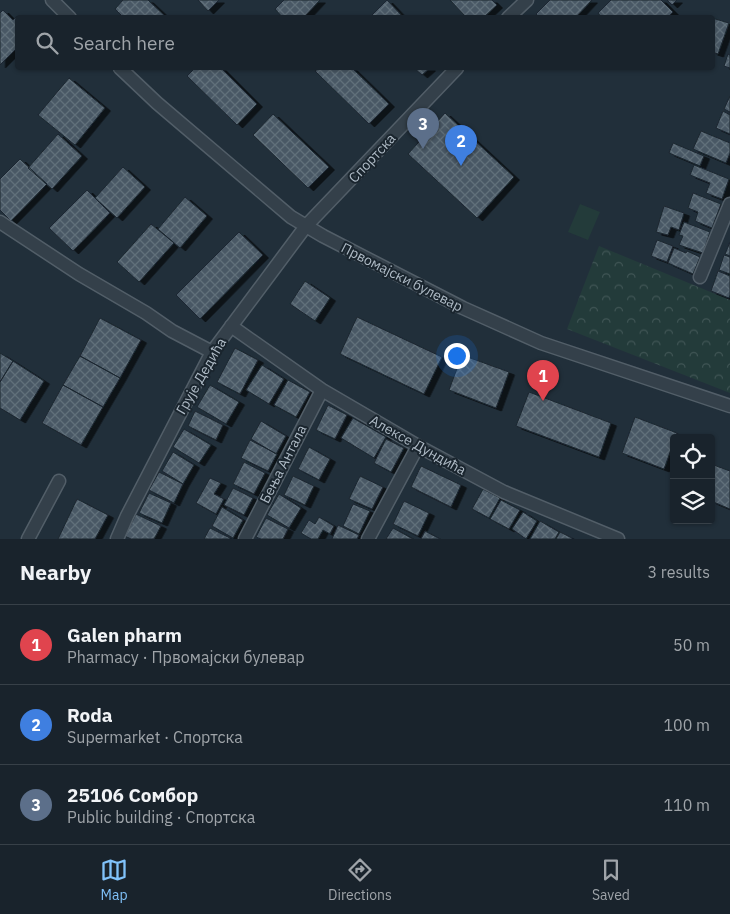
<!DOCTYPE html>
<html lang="en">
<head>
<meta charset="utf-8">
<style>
	:root { --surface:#19232c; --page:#262f38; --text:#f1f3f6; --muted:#9fa4a9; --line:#374048; --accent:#80c2fa }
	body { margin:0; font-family:"IBM Plex Sans",sans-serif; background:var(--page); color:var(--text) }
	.controls { position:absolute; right:15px; bottom:15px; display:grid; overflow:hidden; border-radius:5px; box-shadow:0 1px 4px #0004 }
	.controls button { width:45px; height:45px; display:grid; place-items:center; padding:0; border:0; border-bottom:1px solid var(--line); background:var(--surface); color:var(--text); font:25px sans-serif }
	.you { position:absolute; left:456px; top:355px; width:18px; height:18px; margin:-12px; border:4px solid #fff; border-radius:50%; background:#1a73e8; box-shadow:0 0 0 8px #1a73e833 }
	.badge { display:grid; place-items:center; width:32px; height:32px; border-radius:50%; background:var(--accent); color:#fff; font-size:16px; font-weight:700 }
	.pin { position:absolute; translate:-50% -41px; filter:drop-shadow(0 1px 2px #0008) }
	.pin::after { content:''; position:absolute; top:26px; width:18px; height:15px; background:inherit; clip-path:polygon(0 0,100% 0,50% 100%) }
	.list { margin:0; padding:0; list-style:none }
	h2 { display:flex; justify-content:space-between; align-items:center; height:65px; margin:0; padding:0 20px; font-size:21px }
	h2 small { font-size:16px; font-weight:400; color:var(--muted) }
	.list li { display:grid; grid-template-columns:32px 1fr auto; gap:15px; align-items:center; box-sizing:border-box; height:80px; padding:0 20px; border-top:1px solid var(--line) }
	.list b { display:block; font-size:19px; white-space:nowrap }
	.list p { margin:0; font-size:16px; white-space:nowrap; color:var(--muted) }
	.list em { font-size:16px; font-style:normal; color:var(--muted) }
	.icon { flex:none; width:28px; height:28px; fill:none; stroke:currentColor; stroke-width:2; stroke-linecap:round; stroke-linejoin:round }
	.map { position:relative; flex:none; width:730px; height:539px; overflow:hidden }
	.search { position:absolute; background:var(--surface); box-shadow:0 1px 4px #0004; left:15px; right:15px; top:15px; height:55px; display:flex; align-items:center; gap:12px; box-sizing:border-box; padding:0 18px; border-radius:5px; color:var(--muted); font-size:19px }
	.sheet { height:305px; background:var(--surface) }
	nav { display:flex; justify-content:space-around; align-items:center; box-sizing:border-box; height:70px; border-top:1px solid var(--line); background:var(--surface); font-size:14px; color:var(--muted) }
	nav a { display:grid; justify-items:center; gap:2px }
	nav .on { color:var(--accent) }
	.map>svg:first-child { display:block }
	.park { fill:url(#park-crowns) }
	.pitch { fill:#233b3a }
	.building { fill:url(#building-cross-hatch); stroke:#1c2730; filter:url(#shadow) }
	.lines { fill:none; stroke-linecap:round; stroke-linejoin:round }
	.minor-casing { stroke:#525e68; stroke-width:15 }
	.minor { stroke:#34404a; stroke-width:12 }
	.labels { text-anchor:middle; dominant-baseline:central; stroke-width:4; stroke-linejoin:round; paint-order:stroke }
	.street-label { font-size:14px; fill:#afbbc6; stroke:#1a252e }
</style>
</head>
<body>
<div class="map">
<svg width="730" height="539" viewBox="0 0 730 539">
	<defs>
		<pattern id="park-crowns" width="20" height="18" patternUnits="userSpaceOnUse" patternTransform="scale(1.25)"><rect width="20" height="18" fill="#233b3a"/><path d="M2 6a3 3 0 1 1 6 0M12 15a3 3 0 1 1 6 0" fill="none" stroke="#405555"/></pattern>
		<pattern id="building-cross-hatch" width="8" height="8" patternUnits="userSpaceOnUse" patternTransform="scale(1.25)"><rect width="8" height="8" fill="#495965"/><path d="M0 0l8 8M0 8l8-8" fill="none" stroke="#616f7a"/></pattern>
		<filter id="shadow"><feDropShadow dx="5.5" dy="3" stdDeviation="0" flood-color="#0009"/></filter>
	</defs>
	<rect width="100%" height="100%" fill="#212f3a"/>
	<path class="park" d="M599,246L730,300V393L567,329Z"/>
	<path class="pitch" d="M580,204L600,212L588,240L568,232Z"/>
	<path class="building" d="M123,0H148L167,18H124L115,9Z
		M198,0H219L208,11Z
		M284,0H320L303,18H283L275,9Z
		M387,0L404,18H369Z
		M450,0H492L497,5L483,18H467Z
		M550,0H592L575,18H540L536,14Z
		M611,0H661L673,12L667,18H602L598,13Z
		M667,0H677L672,5Z
		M3,10L13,20L17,16L18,18V47L0,65V13Z
		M712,18L729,23L718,54L712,52Z
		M728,54L730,55V68L724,66Z
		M195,68H221L257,104L237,125L187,76Z
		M319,68H352L389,104L369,124L315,71Z
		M414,68H430L422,75Z
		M69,78L105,108L75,145L38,115Z
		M730,96V112L724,109Z
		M723,111L730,115V134L716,128Z
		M445,113L514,177L477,218L408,154Z
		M273,114L329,167L308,188L253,135Z
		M701,131L730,143V153L726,163L693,149Z
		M58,134L82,156L52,189L28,168Z
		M673,143L704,156L700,166L669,153Z
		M20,159L47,184L11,221L0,210V179Z
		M694,165L729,179L722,199L706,193L710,183L690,175Z
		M123,167L145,187L117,218L95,198Z
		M87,190L110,213L73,251L49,228Z
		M693,193L721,204L712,228L695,221L698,212L688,208Z
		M185,197L207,216L180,248L158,229Z
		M664,206L684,213L679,230L671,227L668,235L656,232Z
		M684,222L710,232L703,253L679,245L683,236L679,235Z
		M151,224L174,243L139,282L117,262Z
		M239,232L263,255L200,319L176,295Z
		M657,240L673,246L667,262L651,256Z
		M730,242V256L725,254Z
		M674,248L686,253L687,251L700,257L693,274L668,263Z
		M724,255L730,257V274L719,270Z
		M718,271L730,276V295L729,298L711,291Z
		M305,281L330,298L315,321L290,304Z
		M357,317L442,357L424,394L340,354Z
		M100,318L141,340L120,378L80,356Z
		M235,348L258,360L240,394L217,382Z
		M0,353L13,361L0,382Z
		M462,355L509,372L496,408L449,390Z
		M80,356L120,378L103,407L63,385Z
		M13,361L44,381L20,420L0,408V382Z
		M262,365L284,379L269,404L246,390Z
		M288,380L310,392L296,417L274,405Z
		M63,385L103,407L81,445L42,423Z
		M210,385L239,402L226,424L197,407Z
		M529,392L611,423L599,457L516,426Z
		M328,405L347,415L335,439L316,430Z
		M195,411L223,425L216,440L188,426Z
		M635,417L677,433L675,438H674V441L664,469L622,453Z
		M353,418L386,437L374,458L341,438Z
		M261,421L286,436L276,454L251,439Z
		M184,429L211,445L199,463L173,447Z
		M386,439L404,448L391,472L374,463Z
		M250,440L277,454L268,471L241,458Z
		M309,447L330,459L319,480L298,469Z
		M173,452L194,465L183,484L162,471Z
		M244,462L265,473L254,494L233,484Z
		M711,464L730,471V509L711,501Z
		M421,466L461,485L451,507L411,487Z
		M159,472L183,484L174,503L149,490Z
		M293,476L314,486L305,505L284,495Z
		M360,476L383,487L372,509L349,499Z
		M210,478L221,483L214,494L224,499L216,514L196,503Z
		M233,488L253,498L244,515L224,505Z
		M483,489L500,498L489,518L472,509Z
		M149,493L171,503L162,523L139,513Z
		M279,494L301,508L289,528L267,515Z
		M77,499L108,515L95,539H58Z
		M501,500L520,510L509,529L490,519Z
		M404,501L429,513L418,536L393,524Z
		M353,504L370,511L359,534L343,526Z
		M222,507L243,520L233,538L212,526Z
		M523,512L537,521L526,539L512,529Z
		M136,514L161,526L154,539H131L125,536Z
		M319,517L334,526L330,534L323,530L318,539H311L301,533L309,520L315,524Z
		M266,518L288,529L283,539H261L256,537Z
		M540,521L559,532L555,539H530Z
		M338,525L359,535L357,539H332Z
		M210,528L230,538V539H204Z
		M393,528L413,539H386Z
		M425,531L440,539H421Z
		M560,532L572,538V539H556Z"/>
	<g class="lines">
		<defs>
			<path id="minor" d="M52,0L70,18
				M508,18L527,0
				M120,68L157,103L291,217L323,236L463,308L541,343L730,406
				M0,222L79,274L146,313L172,331L212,352
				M700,277L730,204
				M231,326L322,390L418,446L504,492L618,539
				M28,539L59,481
				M117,539L127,516L212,352L306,226L457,68
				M245,539L322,390
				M368,539L418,446"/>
		</defs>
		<use href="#minor" class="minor-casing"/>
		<use href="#minor" class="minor"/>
	</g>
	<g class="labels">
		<g class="street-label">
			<text transform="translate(372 158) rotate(-47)">Спортска</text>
			<text transform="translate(402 277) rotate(27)">Првомајски булевар</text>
			<text transform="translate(201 376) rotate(-60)">Грује Дедића</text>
			<text transform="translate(418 445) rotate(29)">Алексе Дундића</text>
			<text transform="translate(283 464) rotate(-63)">Бења Антала</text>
		</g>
	</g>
</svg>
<div class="controls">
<button><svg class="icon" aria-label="locate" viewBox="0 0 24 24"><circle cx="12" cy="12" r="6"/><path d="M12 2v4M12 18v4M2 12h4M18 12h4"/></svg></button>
<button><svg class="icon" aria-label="layers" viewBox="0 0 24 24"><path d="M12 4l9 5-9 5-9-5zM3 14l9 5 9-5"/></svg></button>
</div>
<div class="you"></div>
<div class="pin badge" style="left:543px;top:401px;background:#e0444e">1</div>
<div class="pin badge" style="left:461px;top:166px;background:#3f7fe0">2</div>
<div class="pin badge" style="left:423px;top:149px;background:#5c6f8a">3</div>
<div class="search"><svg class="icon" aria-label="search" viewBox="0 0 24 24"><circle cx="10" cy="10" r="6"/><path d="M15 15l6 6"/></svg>Search here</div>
</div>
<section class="sheet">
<h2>Nearby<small>3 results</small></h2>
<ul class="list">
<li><span class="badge" style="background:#e0444e">1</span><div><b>Galen pharm</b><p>Pharmacy · Првомајски булевар</p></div><em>50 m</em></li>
<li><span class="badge" style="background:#3f7fe0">2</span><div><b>Roda</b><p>Supermarket · Спортска</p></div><em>100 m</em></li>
<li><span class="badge" style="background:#5c6f8a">3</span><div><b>25106 Сомбор</b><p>Public building · Спортска</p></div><em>110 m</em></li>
</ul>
</section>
<nav>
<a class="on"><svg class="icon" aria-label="map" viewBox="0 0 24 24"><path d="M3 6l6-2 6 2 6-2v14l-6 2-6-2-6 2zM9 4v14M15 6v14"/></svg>Map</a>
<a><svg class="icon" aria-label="directions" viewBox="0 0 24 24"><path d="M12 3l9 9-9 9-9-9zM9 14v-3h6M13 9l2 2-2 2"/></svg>Directions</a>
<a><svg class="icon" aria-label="saved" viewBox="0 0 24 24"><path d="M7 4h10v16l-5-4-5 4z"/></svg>Saved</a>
</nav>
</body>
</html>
